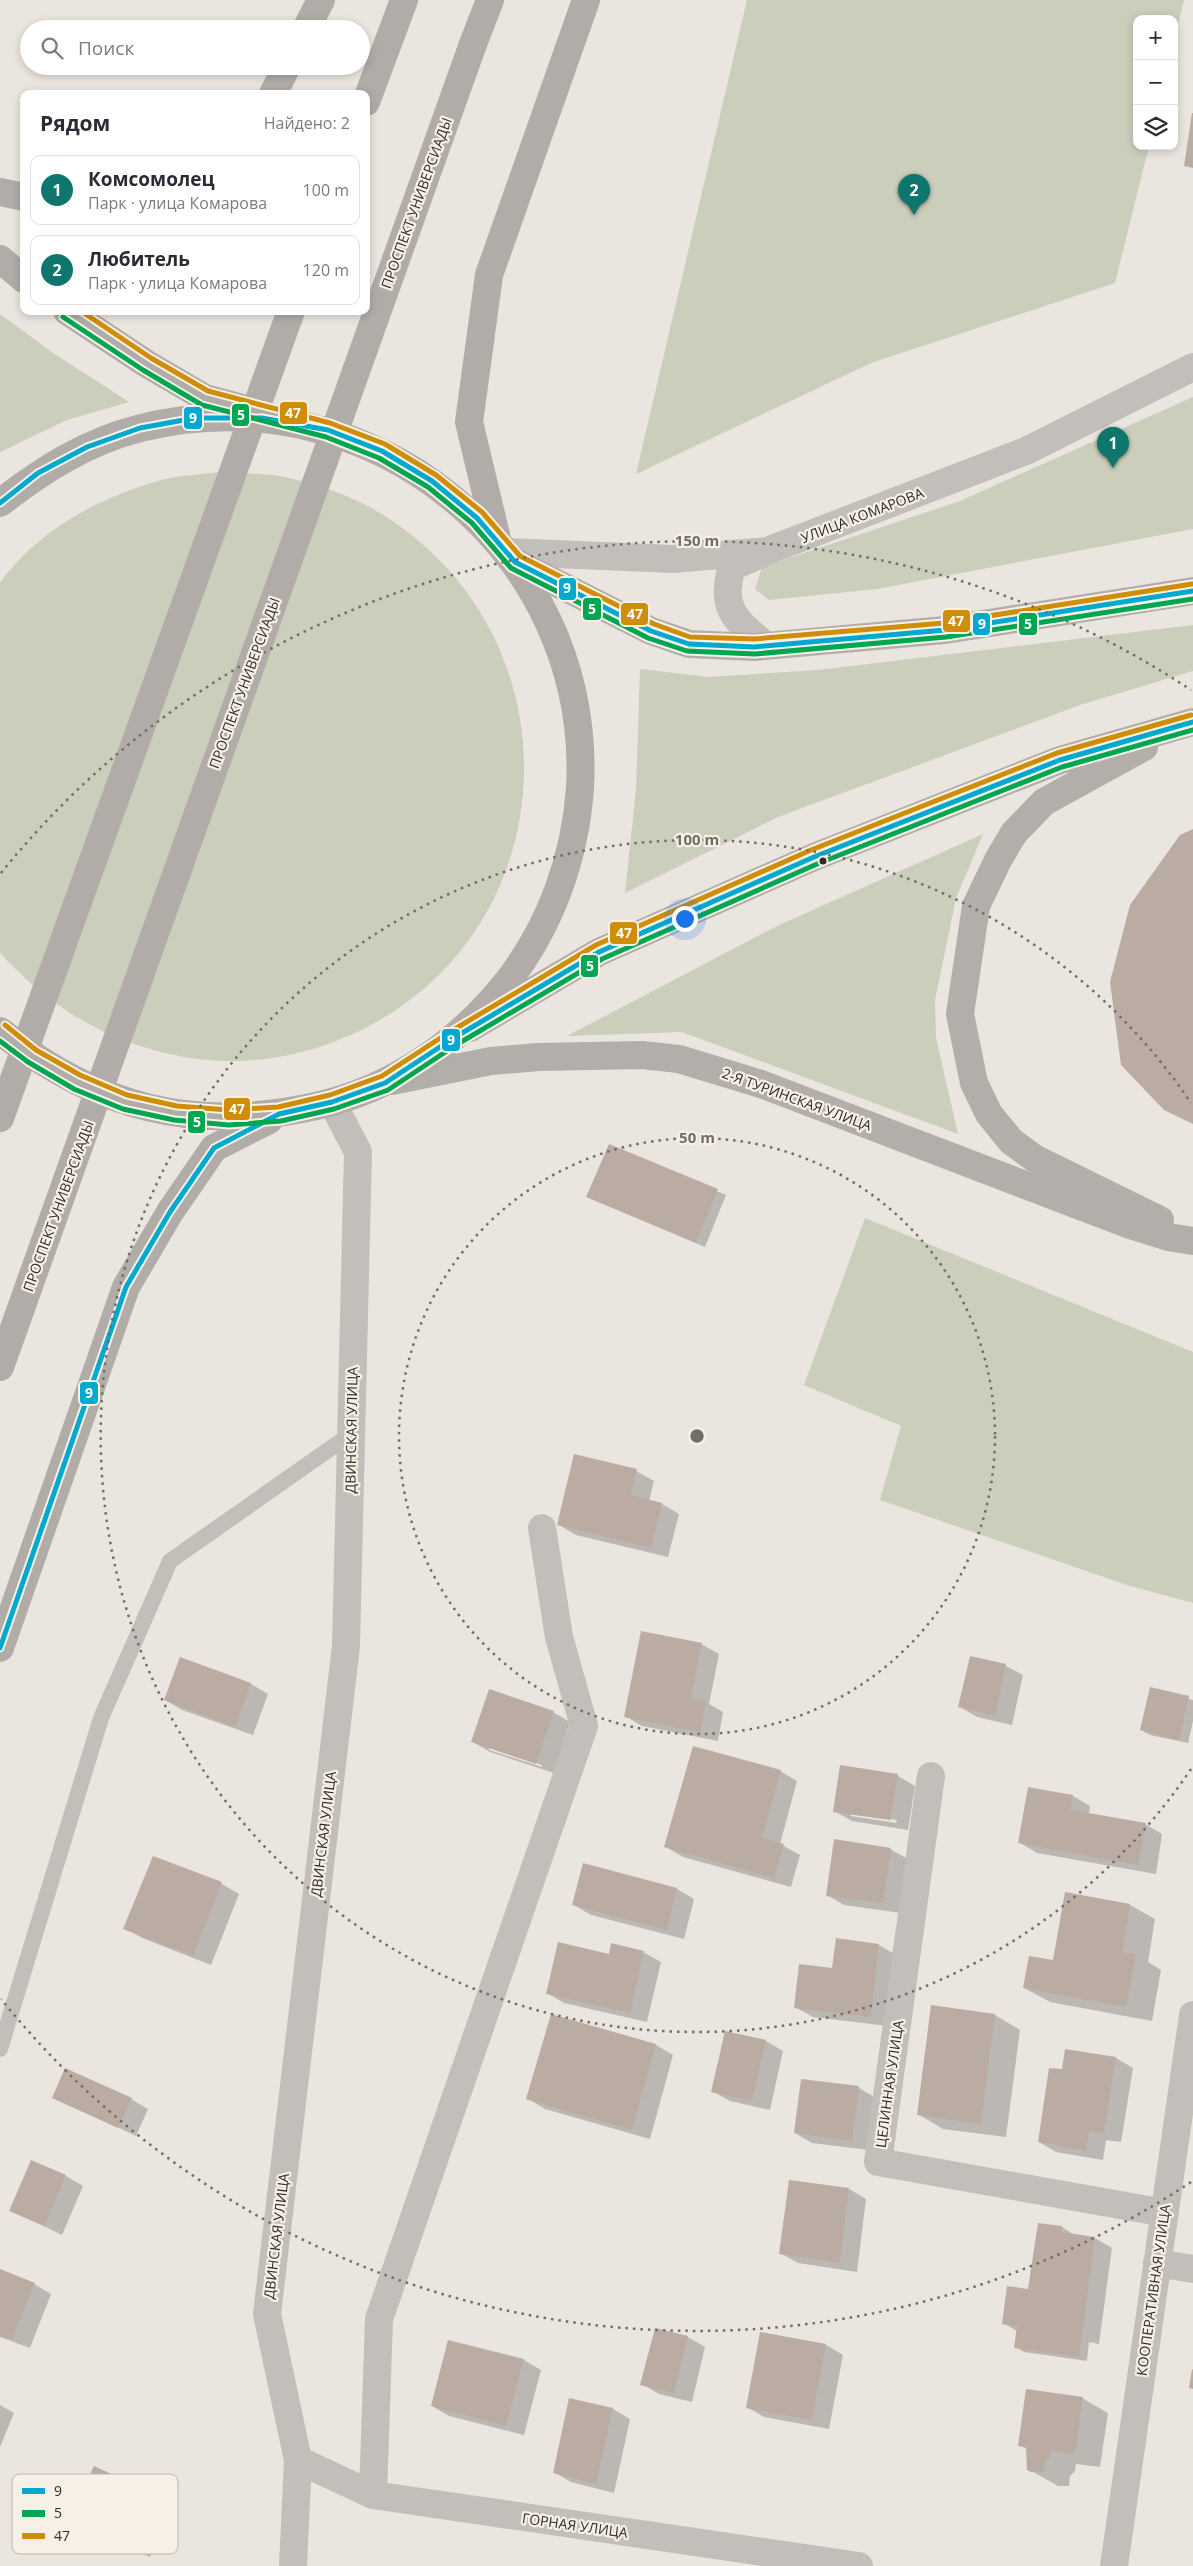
<!DOCTYPE html>
<html lang="ru">
<head>
<meta charset="utf-8">
<style>
	:root { --surface:#fff; --page:#f2f2f3; --text:#2b2b33; --muted:#7c7c81; --line:#e1e1e2; --accent:#0f766e }
	body { margin:0; font-family:"Open Sans",sans-serif; background:var(--page); color:var(--text) }
	.controls { position:absolute; right:15px; top:15px; display:grid; overflow:hidden; border-radius:10px; box-shadow:0 2px 8px #0003 }
	.controls button { width:45px; height:45px; display:grid; place-items:center; padding:0; border:0; border-bottom:1px solid var(--line); background:var(--surface); color:var(--text); font:25px sans-serif }
	.you { position:absolute; left:684px; top:918px; width:18px; height:18px; margin:-12px; border:4px solid #fff; border-radius:50%; background:#1a73e8; box-shadow:0 0 0 8px #1a73e833 }
	.badge { display:grid; place-items:center; width:32px; height:32px; border-radius:50%; background:var(--accent); color:#fff; font-size:16px; font-weight:700 }
	.pin { position:absolute; translate:-50% -41px; filter:drop-shadow(0 1px 2px #0008) }
	.pin::after { content:''; position:absolute; top:26px; width:18px; height:15px; background:inherit; clip-path:polygon(0 0,100% 0,50% 100%) }
	.list { margin:0; padding:0; list-style:none }
	h2 { display:flex; justify-content:space-between; align-items:center; height:65px; margin:0; padding:0 20px; font-size:21px }
	h2 small { font-size:16px; font-weight:400; color:var(--muted) }
	.list li { display:grid; grid-template-columns:32px 1fr auto; gap:15px; align-items:center; box-sizing:border-box; height:70px; margin:0 10px 10px; padding:0 10px; border:1px solid var(--line); border-radius:10px }
	.list b { display:block; font-size:19px; white-space:nowrap }
	.list p { margin:0; font-size:16px; white-space:nowrap; color:var(--muted) }
	.list em { font-size:16px; font-style:normal; color:var(--muted) }
	.icon { flex:none; width:28px; height:28px; fill:none; stroke:currentColor; stroke-width:2; stroke-linecap:round; stroke-linejoin:round }
	.map { position:relative; flex:none; width:1193px; height:2566px; overflow:hidden }
	.search { position:absolute; background:var(--surface); box-shadow:0 2px 8px #0003; left:20px; top:20px; width:350px; height:55px; display:flex; align-items:center; gap:12px; box-sizing:border-box; padding:0 18px; border-radius:28px; color:var(--muted); font-size:19px }
	.panel { position:absolute; background:var(--surface); box-shadow:0 2px 8px #0003; left:20px; top:90px; width:350px; height:225px; border-radius:10px }
	.map>svg:first-child { display:block }
	.green { fill:#cacebb }
	.shadow { fill:#0003; fill-rule:evenodd }
	.building { fill:#bbaca3 }
	.lines { fill:none; stroke-linecap:round; stroke-linejoin:round }
	.lane { stroke:#c2beb9; stroke-width:16 }
	.street { stroke:#c2beb9; stroke-width:28 }
	.secondary { stroke:#b3aea9; stroke-width:28 }
	.primary { stroke:#b1aca8; stroke-width:28 }
	.primary-bridge { stroke:#b1aca8; stroke-width:28 }
	.bus-1-casing { stroke:#f6f0e7; stroke-width:9 }
	.bus-2-casing { stroke:#f6f0e7; stroke-width:9 }
	.bus-3-casing { stroke:#f6f0e7; stroke-width:9 }
	.bus-1 { stroke:#00a9ce; stroke-width:5 }
	.bus-2 { stroke:#00a651; stroke-width:5 }
	.bus-3 { stroke:#d08e08; stroke-width:5 }
	.ring { fill:none; stroke:#726d68; stroke-width:2.5; stroke-dasharray:2.5 5 }
	.bus-dot { fill:#322c28; stroke:#f6f0e7; stroke-width:2 }
	.labels { text-anchor:middle; dominant-baseline:central; stroke-width:4.5; stroke-linejoin:round; paint-order:stroke }
	.street-label { font-size:14px; fill:#322c28; stroke:#f6f0e7 }
	.key { fill:#f6f0e7; stroke:#bbb5ae; stroke-width:1 }
	.key-label { font-size:14px; fill:#322c28 }
	.centre { fill:#726d68; stroke:#f6f0e7; stroke-width:2.5 }
	.ring-label { font-size:15px; text-anchor:middle; font-weight:bold; fill:#726d68; stroke:#f6f0e7; stroke-width:4.5; stroke-linejoin:round; paint-order:stroke }
	.line-badge { stroke:#f6f0e7; stroke-width:2 }
	.badge-label { font-size:14px; text-anchor:middle; font-weight:bold; fill:#fff }
</style>
</head>
<body>
<div class="map">
<svg width="1193" height="2566" viewBox="0 0 1193 2566">
	<rect width="100%" height="100%" fill="#eae5df"/>
	<path class="green" d="M747,0H1184L1174,40V19H1137V146H1149L1115,283L871,363L636,474Z
		M0,314L53,353L129,402L67,420L0,452Z
		M1193,397V529L877,589L769,600L755,589L762,567L960,501Z
		M219,472C239,474 260,473 279,476C317,483 359,498 391,520C582,648 565,935 355,1033C301,1058 243,1067 184,1057C124,1046 70,1020 25,978C17,969 7,962 0,952V583C37,531 98,498 158,481C177,475 200,475 219,472Z
		M1193,625V671L1080,705L778,817L625,893L636,790L640,669L709,677L818,670Z
		M983,834L956,898L935,1000L936,1038L958,1134L682,1032L567,1036L777,926Z
		M865,1218L1193,1352V1603L1127,1585L880,1500L901,1426L804,1385Z"/>
	<path class="shadow" d="M609,1145L726,1195L705,1247L588,1197Z
		M636,1471L654,1481L649,1501L662,1504L679,1514L668,1557L576,1535L559,1525Z
		M701,1644L719,1654L709,1704L723,1712L718,1741L642,1726L625,1716Z
		M180,1658L251,1684L268,1694L253,1735L182,1710L165,1700Z
		M1006,1666L1023,1675L1012,1725L977,1717L960,1707Z
		M1151,1689L1193,1700V1721L1188,1743L1150,1735L1141,1730Z
		M553,1712L570,1722L554,1773L490,1752L473,1742ZM489,1747L542,1765V1767L489,1750Z
		M841,1767L898,1776L915,1786L908,1830L852,1821L834,1811ZM851,1813L897,1820L896,1823L851,1816Z
		M780,1771L797,1781L780,1844L800,1855L791,1887L683,1857L666,1847Z
		M1029,1788L1073,1796L1090,1806L1089,1814L1145,1824L1162,1834L1156,1874L1037,1853L1020,1843Z
		M890,1849L908,1859L901,1913L844,1905L827,1895Z
		M153,1857L222,1884L239,1894L211,1965L142,1938L125,1928Z
		M584,1865L677,1889L694,1899L684,1939L591,1915L574,1905Z
		M1130,1905L1155,1919L1148,1962L1161,1970L1152,2021L1050,2002L1024,1988L1054,1962Z
		M879,1945L896,1955L888,2026L813,2017L795,2007Z
		M643,1952L661,1962L647,2022L564,2003L547,1993L610,1955Z
		M932,2007L995,2015L1020,2030L1006,2137L943,2129L918,2114Z
		M551,2015L656,2045L673,2055L650,2139L545,2109L528,2099Z
		M726,2032L766,2041L783,2051L770,2110L730,2101L712,2091Z
		M1066,2050L1116,2058L1133,2068L1121,2142L1106,2140L1103,2160L1056,2152L1039,2142L1063,2071Z
		M859,2088L876,2098L869,2150L812,2143L795,2133Z
		M54,2097L131,2099L148,2109L136,2136Z
		M66,2176L83,2186L62,2235L11,2210Z
		M790,2181L849,2189L866,2199L857,2272L798,2263L780,2253Z
		M1039,2224L1062,2227L1076,2236L1095,2238L1112,2248L1099,2344L1089,2342L1087,2361L1024,2352L1015,2347L1017,2331L1003,2323L1029,2290Z
		M0,2271L34,2284L51,2294L30,2348L0,2337Z
		M688,2337L705,2347L692,2402L659,2394L642,2384Z
		M826,2345L843,2355L829,2429L764,2417L747,2407Z
		M524,2360L541,2370L524,2435L449,2416L432,2406Z
		M1082,2398L1108,2413L1100,2467L1076,2464L1075,2471L1070,2476L1069,2486H1058L1028,2469V2450L1020,2445Z
		M570,2399L613,2409L630,2419L614,2493L571,2482L554,2472Z
		M0,2405L14,2413L0,2447Z
		M156,2496L174,2506L150,2557L71,2518Z"/>
	<path class="building" d="M1192,113H1193V168L1184,166Z
		M1193,829V1124L1164,1110L1121,1065L1110,982L1130,905L1180,835Z
		M609,1144L718,1189L696,1243L586,1197Z
		M574,1454L637,1469L631,1495L662,1503L651,1548L557,1525Z
		M641,1631L702,1643L691,1698L706,1701L700,1732L624,1717Z
		M970,1656L1006,1664L995,1716L958,1707Z
		M180,1657L251,1683L235,1727L164,1700Z
		M1150,1687L1189,1696L1179,1740L1140,1730Z
		M489,1689L554,1711L536,1764L471,1742Z
		M693,1746L781,1770L762,1838L784,1844L774,1878L664,1847Z
		M840,1765L898,1774L890,1820L833,1812Z
		M1028,1787L1073,1795L1071,1810L1146,1823L1138,1865L1018,1843Z
		M834,1839L891,1848L883,1903L826,1896Z
		M153,1856L222,1882L193,1956L123,1929Z
		M583,1863L677,1888L667,1930L572,1905Z
		M1065,1892L1130,1904L1122,1952L1136,1954L1126,2007L1023,1988L1029,1956L1053,1960Z
		M836,1938L879,1944L871,2017L794,2008L799,1964L832,1968Z
		M558,1942L609,1954L611,1943L644,1951L630,2013L546,1994Z
		M931,2005L995,2014L981,2124L917,2115Z
		M551,2014L656,2044L632,2130L526,2099Z
		M725,2031L766,2040L752,2101L711,2092Z
		M1065,2049L1116,2057L1104,2133L1089,2131L1086,2151L1038,2142L1049,2068L1062,2069Z
		M65,2068L132,2098L118,2128L52,2098Z
		M801,2079L859,2086L852,2141L794,2133Z
		M31,2160L66,2175L44,2226L9,2211Z
		M789,2180L849,2188L840,2263L779,2254Z
		M1038,2223L1062,2226L1061,2232L1095,2237L1079,2357L1014,2348L1017,2326L1002,2324L1007,2286L1028,2289Z
		M0,2269L35,2283L12,2340L0,2335Z
		M655,2328L688,2336L674,2393L640,2385Z
		M760,2332L826,2344L812,2420L746,2408Z
		M448,2340L524,2359L506,2426L431,2406Z
		M1192,2369L1193,2370V2389L1189,2388Z
		M1026,2389L1083,2397L1075,2454L1051,2450L1050,2456L1045,2461L1044,2472H1031L1027,2470L1026,2447L1018,2446Z
		M569,2398L613,2408L596,2484L553,2473Z
		M94,2466L157,2495L132,2548L69,2518Z"/>
	<g class="lines">
		<path class="lane" d="M0,2049L101,1718L170,1561L351,1434"/>
		<path class="street" d="M506,552L673,559L767,551L1026,451L1193,367
			M759,555L732,567C719,609 736,620 765,645
			M931,1776L878,2162L1165,2213
			M1157,2263L1193,2269
			M298,2460L373,2495L859,2566
			M373,2495L379,2319L584,1726L559,1637L542,1528
			M293,2566L298,2460L267,2314L346,1646L358,1152L332,1102
			M1114,2566L1193,2015"/>
		<path class="secondary" d="M515,562L651,631L689,644L754,647L945,630L1193,591
			M1144,747L1044,802L1014,833L998,860L976,906L960,1014L974,1083L989,1114L1011,1141L1034,1158L1160,1220
			M470,1028L599,952L814,857L1060,760L1193,722
			M392,1081L491,1061L539,1057L642,1055L679,1059L761,1084L1130,1225L1168,1237L1193,1241"/>
		<path class="primary" d="M306,29L321,0
			M473,44L490,0
			M273,94L287,66
			M366,102L404,0
			M0,192L24,197
			M0,259L24,279
			M67,311L147,364L205,398L246,409
			M0,503C42,470 88,441 141,428C370,371 593,550 580,788C575,858 551,925 508,981C460,1042 393,1089 316,1106C195,1133 96,1108 0,1031
			M497,539L469,422L489,275L586,0
			M0,1648L126,1287L170,1212L214,1148L269,1120"/>
		<path class="primary-bridge" d="M0,1118L291,311
			M0,1367L473,44"/>
		<defs>
			<path id="bus-1" d="M0,503L38,473L87,447L140,428L195,418H262L328,430L382,451L432,481L477,518L515,562L651,631L689,644L754,647L945,630L1193,591
				M0,1648L126,1287L170,1212L214,1148L279,1114L332,1102L385,1083L452,1039L599,952L814,857L1060,760L1193,722"/>
			<path id="bus-2" d="M63,317L143,370L202,405L326,437L379,458L428,487L472,523L511,568L648,638L687,651L755,654L946,637L1193,599
				M0,1041L28,1062L74,1089L123,1109L174,1120L229,1125L281,1121L334,1109L388,1090L456,1045L602,959L817,864L1062,767L1193,730"/>
			<path id="bus-3" d="M81,311L151,358L208,391L330,423L385,444L436,475L482,512L520,556L654,624L690,637L754,639L944,623L1192,584
				M5,1025L36,1050L80,1075L127,1095L177,1106L228,1110L278,1107L330,1095L382,1076L448,1033L596,945L811,850L1057,753L1191,715"/>
		</defs>
		<use href="#bus-1" class="bus-1-casing"/>
		<use href="#bus-2" class="bus-2-casing"/>
		<use href="#bus-3" class="bus-3-casing"/>
		<use href="#bus-1" class="bus-1"/>
		<use href="#bus-2" class="bus-2"/>
		<use href="#bus-3" class="bus-3"/>
	</g>
	<g class="ring">
		<circle cx="697" cy="1436" r="298"/>
		<path d="M1191 1769A596 596 0 1 1 1191 1103"/>
		<path d="M1191 2182A895 895 0 0 1 1 1999M1 873A895 895 0 0 1 1191 690"/>
	</g>
	<circle class="bus-dot" cx="823" cy="861" r="4.5"/>
	<g class="labels">
		<g class="street-label">
			<text transform="translate(416 203) rotate(-70)">ПРОСПЕКТ УНИВЕРСИАДЫ</text>
			<text transform="translate(862 515) rotate(-21)">УЛИЦА КОМАРОВА</text>
			<text transform="translate(244 683) rotate(-70)">ПРОСПЕКТ УНИВЕРСИАДЫ</text>
			<text transform="translate(797 1099) rotate(20)">2-Я ТУРИНСКАЯ УЛИЦА</text>
			<text transform="translate(58 1206) rotate(-70)">ПРОСПЕКТ УНИВЕРСИАДЫ</text>
			<text transform="translate(351 1430) rotate(-89)">ДВИНСКАЯ УЛИЦА</text>
			<text transform="translate(323 1834) rotate(-83)">ДВИНСКАЯ УЛИЦА</text>
			<text transform="translate(889 2084) rotate(-82)">ЦЕЛИННАЯ УЛИЦА</text>
			<text transform="translate(276 2236) rotate(-83)">ДВИНСКАЯ УЛИЦА</text>
			<text transform="translate(1153 2290) rotate(-82)">КООПЕРАТИВНАЯ УЛИЦА</text>
			<text transform="translate(575 2525) rotate(8)">ГОРНАЯ УЛИЦА</text>
		</g>
	</g>
	<rect x="12" y="2474" width="166" height="80" rx="8" class="key"/>
	<rect x="22" y="2488" width="23" height="6" fill="#00a9ce"/>
	<rect x="22" y="2510" width="23" height="7" fill="#00a651"/>
	<rect x="22" y="2533" width="23" height="6" fill="#d08e08"/>
	<g class="key-label">
		<text x="54" y="2496">9</text>
		<text x="54" y="2518">5</text>
		<text x="54" y="2541">47</text>
	</g>
	<circle cx="697" cy="1436" r="8" class="centre"/>
	<g class="ring-label">
		<text x="697" y="546">150 m</text>
		<text x="697" y="845">100 m</text>
		<text x="697" y="1143">50 m</text>
	</g>
	<g class="line-badge">
		<rect x="279" y="401" width="29" height="24" rx="5" fill="#d08e08"/>
		<rect x="231" y="403" width="19" height="24" rx="5" fill="#00a651"/>
		<rect x="183" y="406" width="20" height="24" rx="5" fill="#00a9ce"/>
		<rect x="558" y="577" width="19" height="24" rx="5" fill="#00a9ce"/>
		<rect x="582" y="597" width="20" height="24" rx="5" fill="#00a651"/>
		<rect x="620" y="602" width="29" height="24" rx="5" fill="#d08e08"/>
		<rect x="942" y="609" width="29" height="24" rx="5" fill="#d08e08"/>
		<rect x="972" y="612" width="19" height="24" rx="5" fill="#00a9ce"/>
		<rect x="1018" y="612" width="20" height="24" rx="5" fill="#00a651"/>
		<rect x="609" y="921" width="29" height="24" rx="5" fill="#d08e08"/>
		<rect x="580" y="954" width="19" height="24" rx="5" fill="#00a651"/>
		<rect x="441" y="1028" width="20" height="24" rx="5" fill="#00a9ce"/>
		<rect x="223" y="1097" width="28" height="24" rx="5" fill="#d08e08"/>
		<rect x="187" y="1110" width="19" height="24" rx="5" fill="#00a651"/>
		<rect x="79" y="1381" width="20" height="24" rx="5" fill="#00a9ce"/>
	</g>
	<g class="badge-label">
		<text x="293" y="418">47</text>
		<text x="241" y="420">5</text>
		<text x="193" y="423">9</text>
		<text x="567" y="593">9</text>
		<text x="592" y="614">5</text>
		<text x="635" y="619">47</text>
		<text x="956" y="626">47</text>
		<text x="982" y="629">9</text>
		<text x="1028" y="629">5</text>
		<text x="624" y="938">47</text>
		<text x="590" y="971">5</text>
		<text x="451" y="1045">9</text>
		<text x="237" y="1114">47</text>
		<text x="197" y="1127">5</text>
		<text x="89" y="1398">9</text>
	</g>
</svg>
<div class="controls">
<button>+</button>
<button>−</button>
<button><svg class="icon" aria-label="layers" viewBox="0 0 24 24"><path d="M12 4l9 5-9 5-9-5zM3 14l9 5 9-5"/></svg></button>
</div>
<div class="you"></div>
<div class="pin badge" style="left:1113px;top:468px">1</div>
<div class="pin badge" style="left:914px;top:215px">2</div>
<div class="search"><svg class="icon" aria-label="search" viewBox="0 0 24 24"><circle cx="10" cy="10" r="6"/><path d="M15 15l6 6"/></svg>Поиск</div>
<section class="panel">
<h2>Рядом<small>Найдено: 2</small></h2>
<ul class="list">
<li><span class="badge">1</span><div><b>Комсомолец</b><p>Парк · улица Комарова</p></div><em>100 m</em></li>
<li><span class="badge">2</span><div><b>Любитель</b><p>Парк · улица Комарова</p></div><em>120 m</em></li>
</ul>
</section>
</div>
</body>
</html>
